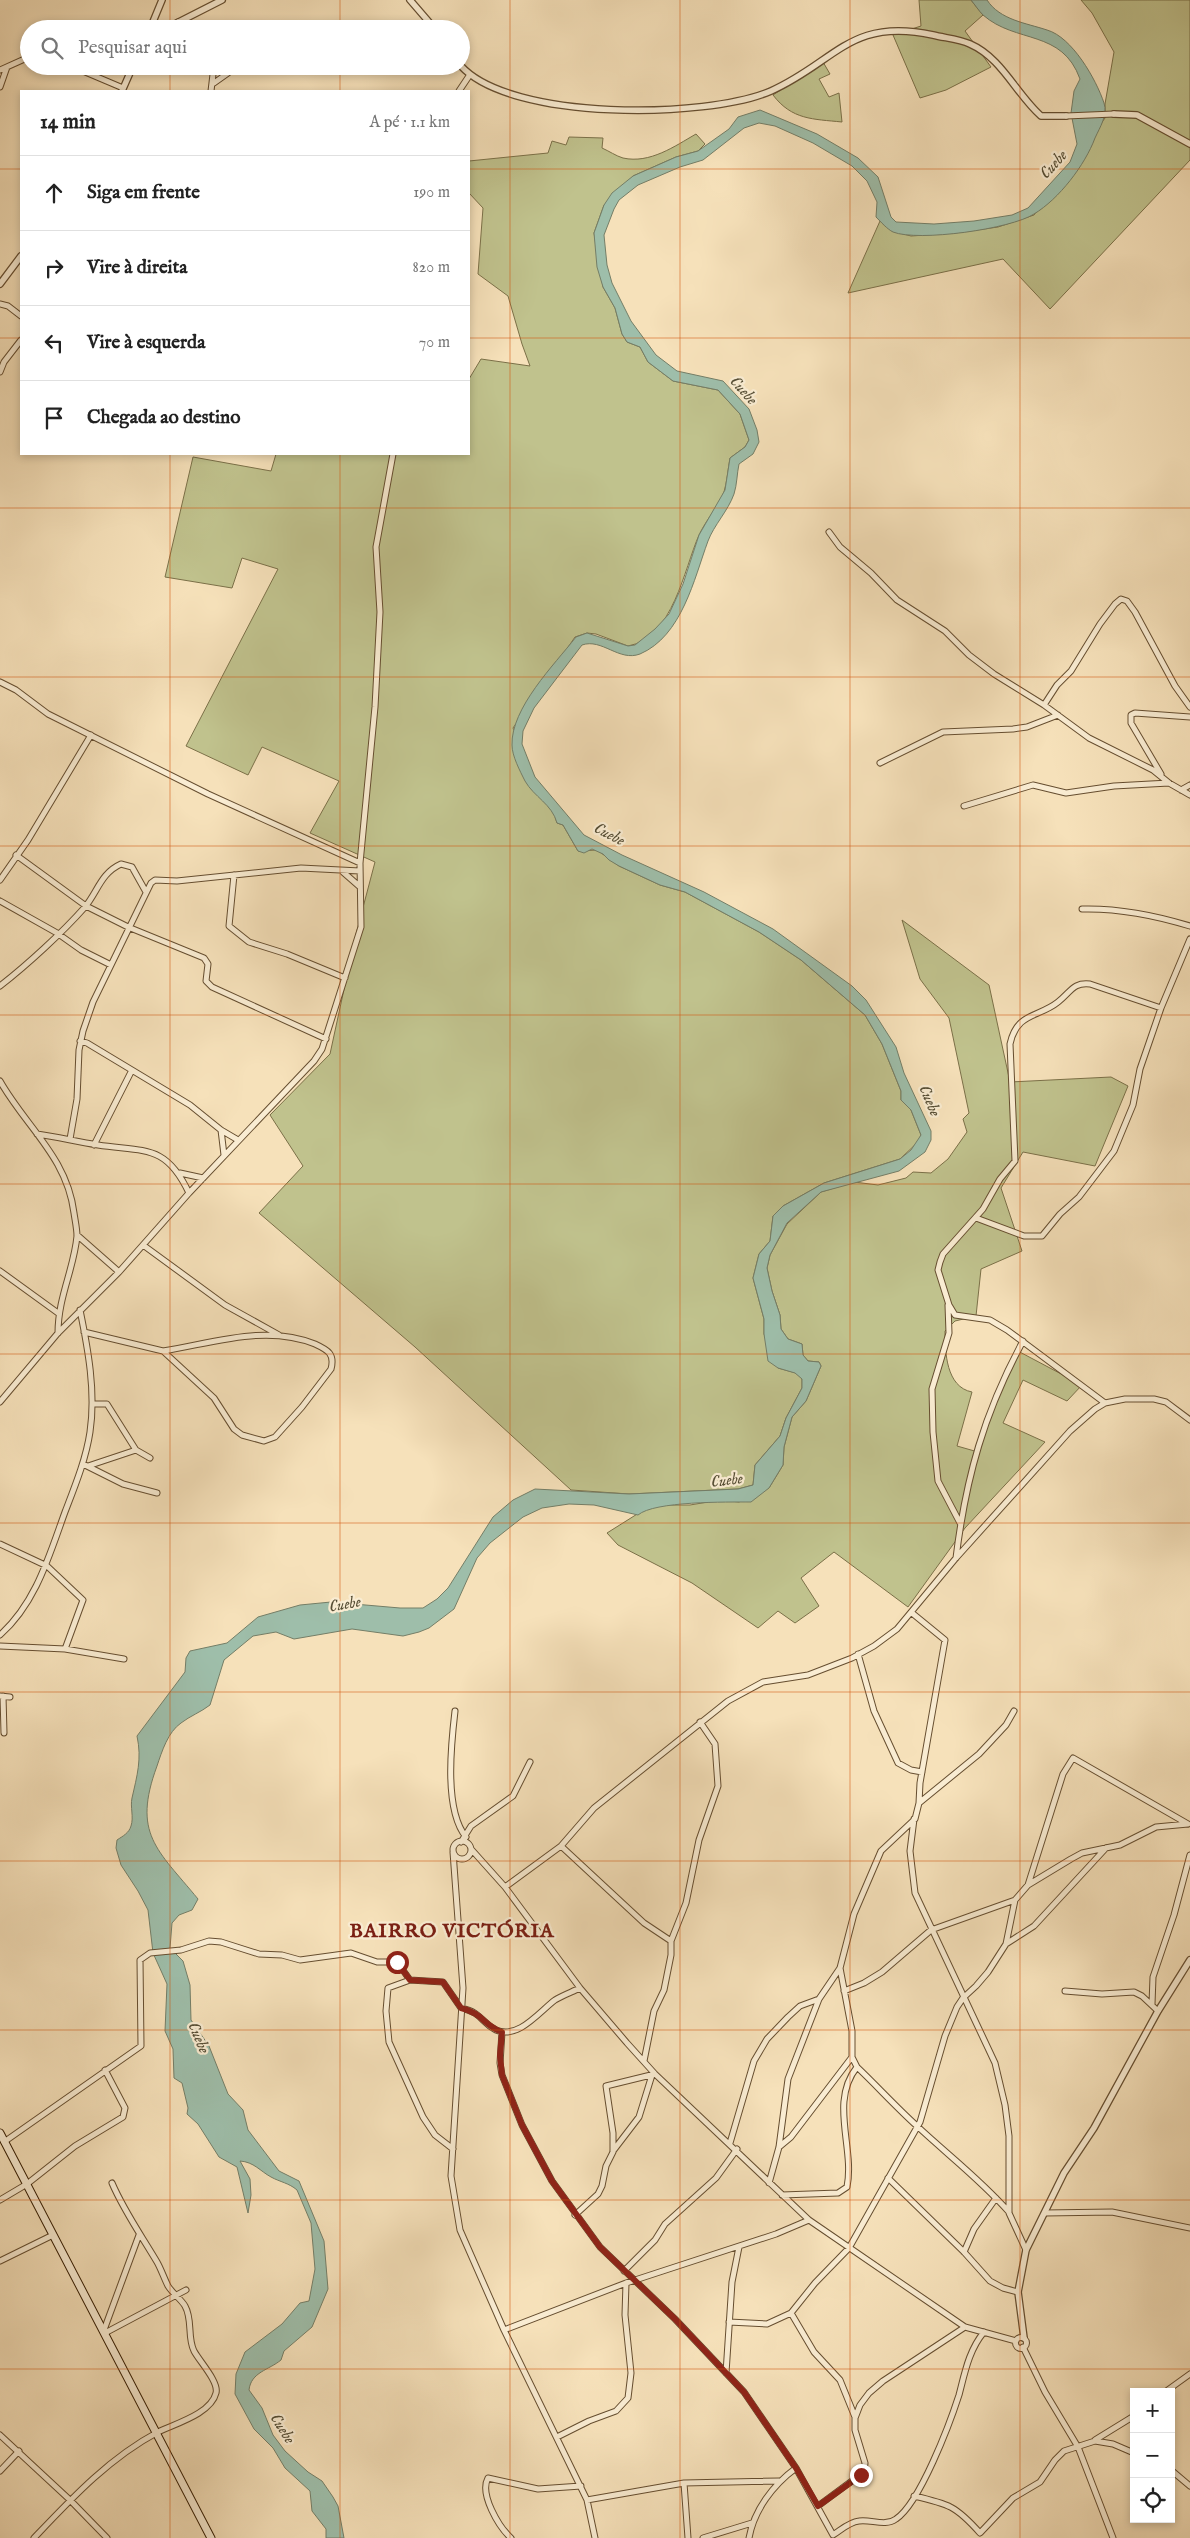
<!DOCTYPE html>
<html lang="pt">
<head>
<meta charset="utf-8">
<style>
	:root { --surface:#fff; --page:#f2f2f2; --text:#222; --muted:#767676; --line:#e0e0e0 }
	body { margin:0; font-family:"IM FELL English",serif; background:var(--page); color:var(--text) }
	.controls { position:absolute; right:15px; bottom:15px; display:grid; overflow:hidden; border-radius:0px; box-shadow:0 2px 8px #0003 }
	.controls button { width:45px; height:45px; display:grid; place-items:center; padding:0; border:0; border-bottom:1px solid var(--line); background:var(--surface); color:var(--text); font:25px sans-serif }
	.stop { position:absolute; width:15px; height:15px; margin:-11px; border:4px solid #8f2418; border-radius:50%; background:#fff }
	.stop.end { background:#8f2418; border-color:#fff; box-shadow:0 1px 5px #0008 }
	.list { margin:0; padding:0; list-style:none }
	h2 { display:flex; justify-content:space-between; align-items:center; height:65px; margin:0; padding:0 20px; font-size:21px }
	h2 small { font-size:16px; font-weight:400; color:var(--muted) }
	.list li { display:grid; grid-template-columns:32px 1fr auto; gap:15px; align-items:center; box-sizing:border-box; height:75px; padding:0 20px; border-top:1px solid var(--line) }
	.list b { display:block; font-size:19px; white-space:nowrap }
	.list em { font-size:16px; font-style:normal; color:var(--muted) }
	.icon { flex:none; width:28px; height:28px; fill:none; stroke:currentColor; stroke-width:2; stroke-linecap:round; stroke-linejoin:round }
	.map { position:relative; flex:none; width:1190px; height:2538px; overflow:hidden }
	.search { position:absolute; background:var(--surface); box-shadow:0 2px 8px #0003; left:20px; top:20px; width:450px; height:55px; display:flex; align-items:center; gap:12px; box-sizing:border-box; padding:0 18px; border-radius:28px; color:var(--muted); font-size:19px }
	.panel { position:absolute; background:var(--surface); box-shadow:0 2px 8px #0003; left:20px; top:90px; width:450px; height:365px; border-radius:0px }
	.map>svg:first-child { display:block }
	.green { fill:#c0c28d; stroke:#7b7048 }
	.water { fill:#9ebeaa; stroke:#747e67 }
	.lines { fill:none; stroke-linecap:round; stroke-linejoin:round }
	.minor-casing { stroke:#664e30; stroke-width:7 }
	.tertiary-casing { stroke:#664e30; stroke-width:8 }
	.secondary-casing { stroke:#361d02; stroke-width:9 }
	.minor { stroke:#f9ecd2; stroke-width:5 }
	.tertiary { stroke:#f9ecd2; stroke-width:5.5 }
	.secondary { stroke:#f9ecd2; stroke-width:7 }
	.route { stroke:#8f2418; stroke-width:6 }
	.grid { fill:none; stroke:#d6530b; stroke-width:1; stroke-opacity:0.55 }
	.labels { text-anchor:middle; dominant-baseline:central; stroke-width:4.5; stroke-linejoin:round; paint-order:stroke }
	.water-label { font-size:16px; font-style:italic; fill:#554d34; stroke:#f9ecd2 }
	.district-label { font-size:20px; font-weight:bold; letter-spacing:1px; fill:#7a1f14; stroke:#f9ecd2 }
</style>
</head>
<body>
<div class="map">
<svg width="1190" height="2538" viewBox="0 0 1190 2538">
	<rect width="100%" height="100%" fill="#f6e1ba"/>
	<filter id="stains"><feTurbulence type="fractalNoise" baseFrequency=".004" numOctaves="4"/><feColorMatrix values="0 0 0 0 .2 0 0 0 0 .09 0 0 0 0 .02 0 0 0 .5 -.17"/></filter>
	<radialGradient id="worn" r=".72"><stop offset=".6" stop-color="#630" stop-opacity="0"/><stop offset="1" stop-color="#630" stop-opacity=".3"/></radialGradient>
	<path class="green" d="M919,0H971L983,15L965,31L991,67L946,90L920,98L893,35L921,26Z
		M1081,0H1190V160L1050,309L1003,259L848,293L880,221L892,231L911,236L955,233L998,227L1034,215L1105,118V104L1114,52L1092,13Z
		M823,62L830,74L819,79L829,97L839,93L842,122C813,119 792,120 773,95Z
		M696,134L705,144L698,151L676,157L633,176L604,205L594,233L603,287L615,308L622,334L627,342L640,347L648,362L673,381L718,390L740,414L749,440L745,447L730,458C728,469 727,482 724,492C718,507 706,520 699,535C684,569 673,638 628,646L596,634L587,633L575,637L513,728L545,802L554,813L557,823L563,825L578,851L597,850L619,866L660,885L685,892L759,932L801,960L865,1015L882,1044L901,1091V1100L911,1110L921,1135L918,1142L900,1159L824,1183L783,1206L773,1216L770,1241L759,1254L753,1278L764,1319V1334L778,1368L796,1373L802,1379V1388L786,1418L780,1436L755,1465L753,1485L738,1489L629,1494L571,1490L415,1347L259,1213L303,1166L270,1115L330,1054L356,934L375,862L310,833L339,781L262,747L248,775L186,746L278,569L242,558L232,588L165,577L193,457L271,471L276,454H469V379L481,359L530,366L522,344L508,296L478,274L483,208L469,193V161L548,153L552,141L566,145L569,137L603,138L602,148C609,151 616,156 623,158C650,164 675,146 696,134Z
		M902,920L989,985L1010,1082L1111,1077L1128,1086L1095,1166L1023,1152L1001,1188L1022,1251L981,1269L976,1316L955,1321L945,1331C945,1352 946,1387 972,1392L957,1446L978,1452L1016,1350L1082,1385L1067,1401L1023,1380L1003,1423L1045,1442L965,1528L908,1607L834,1552L801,1578L819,1606L795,1623L778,1611L758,1628L692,1583L618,1545L607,1533L642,1511L660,1505H690L720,1500L739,1502L769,1488L783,1465L784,1447L792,1417L806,1401L821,1366L819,1362L808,1361L803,1355L802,1344L788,1339L781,1329L780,1315L772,1291L767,1268L770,1255L787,1224L821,1192L854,1182L878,1185L906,1178L913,1172L931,1173L948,1159L967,1132L963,1119L969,1113L949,1018L920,979Z"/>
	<path class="water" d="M971,0H987C1000,20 1026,23 1047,30C1072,37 1096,79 1104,103C1108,115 1100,127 1095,138C1085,165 1059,199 1034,214C1011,229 918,242 893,232C887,229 881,222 876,217L877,202L867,181L852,166L813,143L775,126L759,123L744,128L703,160L680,167L638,185L619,200L614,209L604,235L607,265L612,283L631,321L656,355L677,371L723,381L749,409L757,430L759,442L753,454L739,464C737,473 737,485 734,494C728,511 714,525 708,541C694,579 682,636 640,654C619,662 602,638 582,645L534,708L523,731L522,744L535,777L584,835L622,855L704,892L773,929L852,986L866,1000L896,1047L904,1073L931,1131V1140L925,1152L899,1171L821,1192L787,1223L770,1255L767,1268L772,1291L780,1315L781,1329L788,1339L802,1344L803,1355L808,1361L819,1362L821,1366L806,1401L792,1417L784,1447L783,1465L769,1488L751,1502C727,1502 654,1501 638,1515L594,1505L569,1504L542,1508L523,1517L490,1543L477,1558L454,1609L429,1628L419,1632L403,1636L352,1629L294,1639L276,1632L253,1636L224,1660L210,1705C201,1712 190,1716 181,1723C168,1732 162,1751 157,1766C132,1834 157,1849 198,1899L192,1910L179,1915L172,1923L170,1948L183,1961L190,1985L191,2020L209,2046L228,2094L243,2110L248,2130L279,2171L299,2181L324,2241L328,2289L312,2327L284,2351L281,2360C269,2370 251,2372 249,2390L262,2408L273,2435L285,2451L308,2472L322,2481L333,2497L338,2506L344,2538H326V2529L312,2511L310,2491L285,2468L273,2448L254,2429L235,2394L236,2374L245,2352L282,2324L300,2303L309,2301L315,2269L311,2223L297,2190C289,2183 280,2182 271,2177C260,2171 254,2162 240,2161L250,2179L251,2195L248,2213L237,2167L219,2157L198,2124L187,2114L188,2108L182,2083L174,2078L173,2049L165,2031L167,1984L153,1953L148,1910L138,1891L121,1865L116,1848L117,1840C123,1836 129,1833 131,1826C134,1817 130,1807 132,1798C137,1776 142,1759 137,1736L185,1672L186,1658L190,1651L227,1643L258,1617L300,1605L331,1602L400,1608H423L437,1599L448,1588L493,1517L513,1500L535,1489L629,1494L738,1489L753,1485L755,1465L780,1436L786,1418L802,1388V1379L795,1373L778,1368L768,1361L764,1334V1319L753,1278L759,1254L770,1241L773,1216L783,1206L824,1183L900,1159L911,1150L921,1135L911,1110L901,1100V1091L882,1044L865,1015L801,960L759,932L685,892L660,885L619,866L609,860L603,854L592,849L584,853L578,851L563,825L557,823C552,804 534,797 525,781C520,771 512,756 512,745C511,708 554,665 576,637L587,633L628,646L635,645L655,629L669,614L683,584L699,535L725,490L730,458L745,447L749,440L740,414L718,390L673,381L648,362L640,347L627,342L622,334L615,308L603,287L597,267L594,233L604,205L612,193L633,176L676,157L698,151L729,129L738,117L760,110L817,134L858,158L878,177L891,217L896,222L934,224L974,221L1012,215L1028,208L1070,162L1077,144L1071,113L1074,91L1080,79C1062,29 1016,44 983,15C979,11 975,5 971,0Z"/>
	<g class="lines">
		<defs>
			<path id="minor" d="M178,22L187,29
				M71,66L123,88
				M0,70L29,57
				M214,83L238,66
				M0,87L7,67
				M211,91L214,66
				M459,91L469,76
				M1066,116L1114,114
				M0,304L8,306L21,316
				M0,372L4,362L21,340
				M829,532L840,547L871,573L897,600L945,631L969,655L994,674L1044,705L1089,738L1153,770L1169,783L1190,795
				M0,682L16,690L48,714L208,794L360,863
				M1044,705L1057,685L1071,671L1100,624L1115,604L1121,599L1127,601L1135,612L1175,686L1190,707
				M880,763L943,732L1013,729L1027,727L1058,715
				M1161,774L1131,723V715L1135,713L1190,717
				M1181,790L1190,785
				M964,806L1033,785L1066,793L1114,786L1169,783
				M16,855L86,906L128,927L204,958L208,964L206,981L212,987L326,1039
				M343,872L359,886
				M234,875L229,926L249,942L287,954L345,978
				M0,880L28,840L91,735
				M0,901L57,933L81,950L111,965
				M1082,909C1119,908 1154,915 1190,926
				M0,986C27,965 62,933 85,907C98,891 101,873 121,864L132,867L146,892
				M80,1041L87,1043L190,1105L221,1130L238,1140
				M0,1081C26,1127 67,1157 74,1213C75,1220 77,1229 77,1236C74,1269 58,1297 58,1333
				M221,1130L224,1155
				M37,1134C58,1137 78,1142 98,1145C145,1152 166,1144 189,1193
				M70,1139L77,1099L79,1050L83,1031L93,1002L151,883L155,880L177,881L301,868L360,871
				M94,1145L132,1070
				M180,1173L203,1178
				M976,1218L1024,1236H1042L1060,1214L1079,1197L1114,1151L1133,1105L1140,1069L1161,1008L1190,939
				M77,1235L119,1272
				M143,1245L225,1305L279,1335
				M0,1271L58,1313
				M948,1305L949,1333L932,1389L933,1432L938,1481L960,1523
				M84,1332L163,1351L214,1398L234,1429L242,1435L264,1441L275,1437L302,1407L331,1369C335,1354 328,1350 315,1344C266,1324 213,1343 163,1351
				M0,1402L58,1333L119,1272L189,1193L314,1061L322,1049L361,927L360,863L375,707L380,612L376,547L393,454
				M1105,1403L1007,1330L990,1320L955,1315L949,1305L938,1270L940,1262L943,1254L983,1209L1000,1179L1015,1161L1010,1044C1017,1012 1038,1018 1058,1002C1071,992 1073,982 1090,984L1161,1008
				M92,1404H107L136,1450L150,1458
				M83,1464L123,1484L157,1493
				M88,1466L136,1450
				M0,1544L47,1566L83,1600L65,1649
				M956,1558C966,1477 984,1413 1023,1341
				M912,1613L945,1640L920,1783L919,1803
				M0,1635C36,1603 49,1556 65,1512C75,1486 86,1459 90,1432C96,1392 88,1349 80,1310
				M0,1646L65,1649L124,1659
				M858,1654L874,1711L898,1763L911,1770L922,1772
				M0,1696L10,1697
				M3,1696L4,1733
				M455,1711C451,1745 444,1810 466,1837
				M914,1819L910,1851L915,1893L995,2063L1005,2105L1009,2136V2213L1026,2250
				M453 1850a9 9 0 1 1 18 0a9 9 0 1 1-18 0Z
				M461,1842L471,1826L513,1796L530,1762
				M561,1846L644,1923L671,1941
				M471,1849L505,1887L580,1988L627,2043L655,2074L809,2220L965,2327L1016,2341
				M453,1852L463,1988L451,2176L460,2230L504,2330L587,2500L595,2538
				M1028,1885L1063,1774L1073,1758L1188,1824
				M505,1887L561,1846L594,1808L728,1701L763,1682L808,1675L852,1658L874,1646L897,1629L956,1558L1070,1431L1095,1409L1105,1403L1125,1399H1154L1166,1402L1190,1420
				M1006,1944L1034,1926L1106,1848
				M840,1968L852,2031V2057L857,2067C877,2086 896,2107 917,2126C948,2155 981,2180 1009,2212
				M410,1980L388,1988L386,2011L389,2042L423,2117L435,2135L453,2149
				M844,1991L864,1983L882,1972L931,1930L1015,1900L1028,1885L1071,1859L1082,1853L1120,1845L1156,1827L1188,1824
				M1065,1991L1102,1994L1134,1992L1142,1996L1158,2011
				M1152,2004L1153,1977L1174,1915L1190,1855
				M502,2032L500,2063L502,2075L522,2125L552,2181L600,2247L675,2319L744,2392L796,2468L833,2535C841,2530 849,2522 859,2521C871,2519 885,2527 896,2519C920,2503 950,2423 959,2395C965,2372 969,2350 984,2332
				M644,2061L654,2011L664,1990L671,1955V1941L686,1903L699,1840L718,1786L715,1744L700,1722
				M4,2142L141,2046L140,1960L150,1953L181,1950L209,1941L221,1942L259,1954L282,1955L300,1960L351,1953L377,1962H397L410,1980L443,1982L461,2008C483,2013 480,2022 496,2030C518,2040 540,2011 555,2000C563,1995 572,1992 580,1988
				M730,2143L754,2061L767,2039L788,2017L800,2006L819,1999L840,1968L854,1914L881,1851L915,1819L919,1803L979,1754L1006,1725L1014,1711
				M779,2147L791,2137L852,2057
				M613,2151L639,2117L652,2075
				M888,2178L964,2252L990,2281L1003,2288L1018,2292
				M769,2183L779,2147L788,2079L819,1999
				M782,2195L838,2193L847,2187C855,2148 829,2102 857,2067
				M0,2200L27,2184L75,2146L123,2117L125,2108L105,2070
				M1045,2213L1112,2212L1190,2228
				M575,2215L598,2194L602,2186L606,2166L613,2152V2133L606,2086L655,2074
				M964,2252L974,2229L996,2198
				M0,2261L53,2235
				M624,2271L655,2240L665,2224L716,2178L737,2149
				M791,2313L814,2352L840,2380L855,2417
				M729,2322L767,2324L791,2313L815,2283L849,2248L920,2122L945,2036L957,2007L963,1998L976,1986L988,1972L1006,1944L1015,1900
				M104,2330L139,2235
				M504,2330L626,2283
				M105,2333L186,2290
				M1015.5 2343a5.5 5.5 0 1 1 11 0a5.5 5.5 0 1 1-11 0Z
				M1023,2347L1045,2392L1078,2447L1113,2538
				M726,2373L732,2282L739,2247
				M1165,2392L1190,2374
				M0,2435L70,2500L107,2538
				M557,2437L589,2421L616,2411L628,2398L631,2373L625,2315L626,2283L776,2234L809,2220
				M1095,2440L1134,2416
				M1171,2470L1190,2486
				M0,2471L19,2451
				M914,2496C949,2504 956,2506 980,2533L1013,2498L1040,2482L1055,2460L1064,2451L1095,2441L1113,2444L1134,2453
				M587,2500L684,2483
				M818,2506L864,2472L865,2463L855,2430V2418L860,2405L869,2393L883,2381L965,2327
				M34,2538C71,2499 109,2458 158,2432C174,2424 211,2414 216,2393C219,2382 200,2362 194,2351C187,2337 193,2320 185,2306C181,2299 173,2294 168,2286C164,2278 161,2269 157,2262C141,2235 124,2211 112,2183
				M511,2538C499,2527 479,2494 488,2478L538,2489L581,2486
				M688,2538L684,2483L779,2481
				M703,2538L752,2523
				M749,2538C754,2510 773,2485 796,2468"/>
			<path id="tertiary" d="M410,0L435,29
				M150,29L162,0
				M165,29L222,0
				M461,66C511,121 706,119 771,91C836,62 850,17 933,35C945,38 959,39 970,44C1002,58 1016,94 1041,116H1066
				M122,91L133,66
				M1114,114L1137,115L1190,144
				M0,284L21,256
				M1024,2338L1018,2292L1026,2250L1064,2173L1094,2128L1158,2011L1190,1960"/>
			<path id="secondary" d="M0,2133L211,2538"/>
		</defs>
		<use href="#minor" class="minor-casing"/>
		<use href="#tertiary" class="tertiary-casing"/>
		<use href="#secondary" class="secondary-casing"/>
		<use href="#minor" class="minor"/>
		<use href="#tertiary" class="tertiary"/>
		<use href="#secondary" class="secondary"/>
	</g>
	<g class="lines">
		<path class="route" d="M397,1962L410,1980L443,1982L461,2008C483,2013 484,2026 502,2032L500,2056L502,2075L522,2125L552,2181L600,2247L675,2319L744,2392L796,2468L818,2506L861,2475"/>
	</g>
	<path class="grid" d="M170,0V29M340,0V29M510,0V2538M680,0V2538M850,0V2538M1020,0V2538M170,66V91M340,66V91M0,169H21M469,169H1190M0,338H21M469,338H1190M170,454V2538M340,454V2538M0,508H1190M0,677H1190M0,846H1190M0,1015H1190M0,1184H1190M0,1354H1190M0,1523H1190M0,1692H1190M0,1861H1190M0,2030H1190M0,2200H1190M0,2369H1190"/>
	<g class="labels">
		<g class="water-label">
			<text transform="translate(1054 165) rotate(-48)">Cuebe</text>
			<text transform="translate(743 391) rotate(48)">Cuebe</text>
			<text transform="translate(609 835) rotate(27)">Cuebe</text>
			<text transform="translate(929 1101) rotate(67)">Cuebe</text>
			<text transform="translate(727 1481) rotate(-7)">Cuebe</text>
			<text transform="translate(345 1605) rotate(-10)">Cuebe</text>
			<text transform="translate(198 2038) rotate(67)">Cuebe</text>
			<text transform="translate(282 2429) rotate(58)">Cuebe</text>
		</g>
		<g class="district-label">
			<text x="452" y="1931">BAIRRO VICTÓRIA</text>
		</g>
	</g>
	<rect width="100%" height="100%" filter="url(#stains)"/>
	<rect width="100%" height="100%" fill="url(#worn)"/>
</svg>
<div class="controls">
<button>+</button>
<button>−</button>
<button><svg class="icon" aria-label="locate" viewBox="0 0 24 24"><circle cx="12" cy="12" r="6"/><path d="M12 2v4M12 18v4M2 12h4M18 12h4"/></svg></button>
</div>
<div class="stop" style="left:397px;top:1962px"></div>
<div class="stop end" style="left:861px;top:2475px"></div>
<div class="search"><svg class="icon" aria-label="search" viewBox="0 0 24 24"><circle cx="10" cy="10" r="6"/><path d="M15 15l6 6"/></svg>Pesquisar aqui</div>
<section class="panel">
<h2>14 min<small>A pé · 1.1 km</small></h2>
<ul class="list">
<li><svg class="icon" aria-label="ahead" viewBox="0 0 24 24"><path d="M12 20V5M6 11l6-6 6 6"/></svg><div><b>Siga em frente</b></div><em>190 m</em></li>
<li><svg class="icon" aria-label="right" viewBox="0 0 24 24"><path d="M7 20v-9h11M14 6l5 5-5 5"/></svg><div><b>Vire à direita</b></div><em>820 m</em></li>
<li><svg class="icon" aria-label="left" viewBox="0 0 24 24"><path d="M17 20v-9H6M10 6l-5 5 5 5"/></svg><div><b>Vire à esquerda</b></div><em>70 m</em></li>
<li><svg class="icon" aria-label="arrive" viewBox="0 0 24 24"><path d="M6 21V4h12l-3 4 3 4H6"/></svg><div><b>Chegada ao destino</b></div></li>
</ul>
</section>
</div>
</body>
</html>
